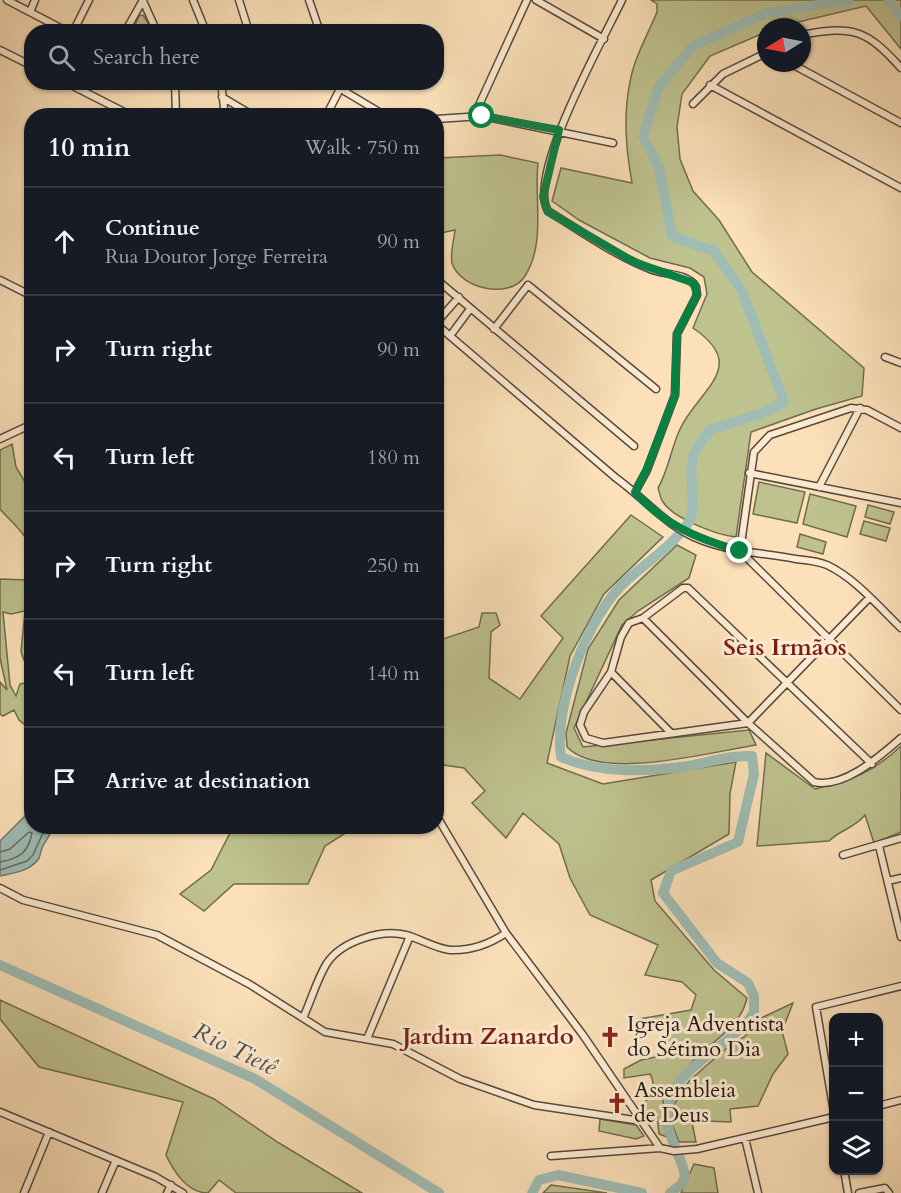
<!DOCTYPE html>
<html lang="en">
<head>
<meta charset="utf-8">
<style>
	:root { --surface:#171b24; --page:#20242c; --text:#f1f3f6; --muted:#9ea1a6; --line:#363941 }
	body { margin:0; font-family:Cardo,serif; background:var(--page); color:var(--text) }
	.controls { position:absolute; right:18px; bottom:18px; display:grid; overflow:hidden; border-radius:12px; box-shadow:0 2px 4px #0004 }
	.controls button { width:54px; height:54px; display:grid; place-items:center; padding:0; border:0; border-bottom:2px solid var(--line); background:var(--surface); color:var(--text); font:30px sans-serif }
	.compass { position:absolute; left:757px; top:18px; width:54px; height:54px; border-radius:50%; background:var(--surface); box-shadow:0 2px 4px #0004; rotate:260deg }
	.stop { position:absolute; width:18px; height:18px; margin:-14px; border:4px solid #0b8043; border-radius:50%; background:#fff }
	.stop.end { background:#0b8043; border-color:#fff; box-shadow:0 2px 6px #0008 }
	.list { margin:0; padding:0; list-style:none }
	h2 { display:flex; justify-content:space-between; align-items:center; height:78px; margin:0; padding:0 24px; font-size:26px }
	h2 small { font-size:20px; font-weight:400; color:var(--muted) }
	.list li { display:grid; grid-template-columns:39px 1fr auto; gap:18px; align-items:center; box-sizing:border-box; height:108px; padding:0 24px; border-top:2px solid var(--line) }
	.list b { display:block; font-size:22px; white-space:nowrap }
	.list p { margin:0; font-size:20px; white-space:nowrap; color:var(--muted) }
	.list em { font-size:20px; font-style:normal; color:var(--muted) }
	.icon { flex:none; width:33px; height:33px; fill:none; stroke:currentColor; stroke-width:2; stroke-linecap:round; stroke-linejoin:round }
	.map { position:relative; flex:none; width:901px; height:1193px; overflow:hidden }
	.search { position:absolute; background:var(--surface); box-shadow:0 2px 4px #0004; left:24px; top:24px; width:420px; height:66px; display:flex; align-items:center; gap:15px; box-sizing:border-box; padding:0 21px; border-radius:24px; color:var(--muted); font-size:22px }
	.panel { position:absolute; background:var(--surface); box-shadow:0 2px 4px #0004; left:24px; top:108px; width:420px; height:726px; border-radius:24px }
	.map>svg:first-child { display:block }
	.green { fill:#bec28f; stroke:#706c50; stroke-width:1.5 }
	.water { fill:#9fbdb4; stroke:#6d7a73; stroke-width:1.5 }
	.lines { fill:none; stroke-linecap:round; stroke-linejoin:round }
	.shore { stroke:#606a63; stroke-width:1.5 }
	.river { stroke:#9fbdb4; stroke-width:10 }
	.minor-casing { stroke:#58483c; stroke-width:9 }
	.minor { stroke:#fcebd2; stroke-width:6 }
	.route { stroke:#0b8043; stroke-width:8 }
	.labels { text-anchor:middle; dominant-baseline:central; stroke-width:6; stroke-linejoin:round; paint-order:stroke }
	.poi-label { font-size:22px; fill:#211612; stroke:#fcebd2; text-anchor:start }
	.neighbourhood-label { font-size:24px; font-weight:bold; fill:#7a1f14; stroke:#fcebd2 }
	.water-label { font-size:24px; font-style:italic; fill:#4d504b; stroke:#fcebd2 }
</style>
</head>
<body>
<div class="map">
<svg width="901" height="1193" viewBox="0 0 901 1193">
	<rect width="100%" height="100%" fill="#fbe0b9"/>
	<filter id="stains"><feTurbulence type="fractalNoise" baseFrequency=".00333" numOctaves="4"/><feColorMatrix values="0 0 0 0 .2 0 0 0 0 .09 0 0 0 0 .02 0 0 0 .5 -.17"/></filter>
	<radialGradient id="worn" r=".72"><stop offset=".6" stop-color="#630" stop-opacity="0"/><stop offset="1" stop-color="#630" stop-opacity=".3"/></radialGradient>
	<path class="green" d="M651,0H901V49L866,6L777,27H766V32L710,56L682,94L677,127L680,159L693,191L719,220L752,272L864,368L862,396L816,409L751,432L736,537C717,535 674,519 663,502C660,499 660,492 658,488C669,469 671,447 681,427C701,388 749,366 693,328L707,294L704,277L690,268L650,258L579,220L552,201L561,168L632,183C626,149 623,116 630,82C634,58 648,34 657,12V4Z
		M143,15L153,31L132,32L139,16Z
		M500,155L538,163C534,199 546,243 525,276C510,300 460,289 452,263C450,253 454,240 455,230L436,234L437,158Z
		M12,444L16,467L31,492V666L26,665L21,652L25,611L11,614L3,612L10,685L16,696L20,684L31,682V730L19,720L14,710L3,716L0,714V682L7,690L0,658V579L28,580C26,569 29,562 30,551C31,537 9,520 0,509V450Z
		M759,482L805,492L797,523L753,514Z
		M810,494L856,506L847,537L803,524Z
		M868,505L894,512L890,524L865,517Z
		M631,515L663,537L604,594L570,656L547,763L603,784L736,762L730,793L729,834L651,880L655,901L714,970L747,998C741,1027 712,1041 693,1061C683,1073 673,1085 663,1097L664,1123L669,1138L659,1134L657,1116L643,1109V1105C650,1096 657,1085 650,1074L624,1078V1069L641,1060L670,1054L666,1030L638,1034L639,1019L691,1010L696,995L682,982L645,975L658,945L590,915L570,878L559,844L523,813L506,838L472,803L485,791L464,768L437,764V641L479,627L482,613H496L500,625L491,632L489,678L520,699L563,638L541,616Z
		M864,521L890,528L886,541L860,534Z
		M800,534L826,542L823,554L797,547Z
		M677,545L696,555L689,578L638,611L622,625L574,728L583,747L749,730L756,745C710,752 601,782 567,747L566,733L588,649L619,600Z
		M901,746V832L874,843L865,815C852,830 841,829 829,841L757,846L766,753L815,789C853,779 871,774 901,746Z
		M233,827V826L355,827L325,846L308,884H234L204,911L180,894L211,870Z
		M0,1000L214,1099L279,1143L362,1193H236L219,1180L208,1193C187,1193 174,1172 166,1155L183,1102L39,1067L0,1019Z
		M793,1003L782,1031L788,1054L773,1074L758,1106L730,1109L731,1122L705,1121L702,1111L690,1113L696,1142H679L671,1121L673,1106L689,1081L724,1050L745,1036L759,1019Z
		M600,1119L636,1125L644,1136L636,1139L599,1131Z
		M694,1164L714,1168L718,1193H681Z
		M551,1185L607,1193H543Z"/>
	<path class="water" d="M31,810L32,826L52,827C51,835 48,837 44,844C41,848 41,853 39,858C31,871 14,873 0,876V841Z"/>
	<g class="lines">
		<path class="shore" d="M0,852L10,849L29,832L32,833C28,853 20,858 0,862
			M0,870L27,861L33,855L46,826"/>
		<path class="river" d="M889,0L901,16
			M0,965L255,1079L439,1193
			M532,1193L539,1180L558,1175L642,1193
			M670,1193L682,1184L685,1176C682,1157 668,1139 667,1119C666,1067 731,1050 754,1012V996L748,983L717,963L663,893L671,871L738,842L754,774L752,756C730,755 710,762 688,766C646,772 601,774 561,757C553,707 588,615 626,581C641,567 685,536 691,517C696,499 688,476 693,457C695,448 705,438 710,430L761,414L784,402L742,291L714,251L672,236L659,167L643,137L658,88L693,46L767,13L849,0"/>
		<defs>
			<path id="minor" d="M7,0L68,32
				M193,0L206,32
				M239,0L249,32
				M309,0L320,32
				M536,0L604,39
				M622,0C604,38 526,176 548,211C581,231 614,255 650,269C664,275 688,273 696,287L697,295L677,334L675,395L647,470L635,492
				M143,1L157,32
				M30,12L35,0
				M73,32L89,0
				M125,32L143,0
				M802,35C853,25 867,30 901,68
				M0,50L32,66
				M790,63L901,123
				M65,82L132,116
				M165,82L176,88
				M175,82L176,116
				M221,82L225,116
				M329,82L386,116
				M710,85L901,188
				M222,97L254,116
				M693,104L723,74L766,53
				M326,116L340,89L338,82
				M474,116L527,0
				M436,119L482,116L613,143
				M436,279L634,446
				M0,280L32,296
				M436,323L459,297
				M436,324L616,478C644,498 668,528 701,540C731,552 764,553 796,559C806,560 818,561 827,565C855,578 879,607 901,628
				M494,329L528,285L656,389
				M450,336L470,309
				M885,357L901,363
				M0,439L32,424
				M749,473L901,503
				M819,487L860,408
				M740,551L754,452L770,435L851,408L867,410L901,428
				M740,551L901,710
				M643,618L748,723L814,782C844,789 880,756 901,738
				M611,672L671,733
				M748,723L603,743L586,738L580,725L584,712L611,672L621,637L629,623L643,618L683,588H688L872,764
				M748,723L869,598
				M436,815L506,933L583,1035L660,1148L674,1151L697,1149L834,1117
				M879,846L901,937
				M843,855L901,838
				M888,881L901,878
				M0,888L23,900L157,935L249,984L325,1032L393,1044L460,1079L534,1105L641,1121
				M303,1018C311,1001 317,979 327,963C342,941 381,929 406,935C421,939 434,948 450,950C471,951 488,945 506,933
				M367,1039L410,936
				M878,1106L901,1100
				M0,1112L156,1177L183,1193
				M834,1112L816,1007L901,986
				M745,1138L758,1193
				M551,1156L660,1148
				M844,1170L848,1193
				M24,1193L49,1132
				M102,1193L116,1160
				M167,1193L171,1185
				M859,1193L885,1188L889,1193"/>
		</defs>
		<use href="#minor" class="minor-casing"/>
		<use href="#minor" class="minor"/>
	</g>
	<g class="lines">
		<path class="route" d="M482,116L559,130L543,197L548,212L634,262L694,283L697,295L677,334L675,395L646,471L635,492C664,525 698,539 740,551"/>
	</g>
	<defs>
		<symbol id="church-bare" viewBox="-9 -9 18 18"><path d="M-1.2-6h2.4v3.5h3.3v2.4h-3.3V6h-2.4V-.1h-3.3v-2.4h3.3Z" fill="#8f2418" stroke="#fcebd2" stroke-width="2.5" paint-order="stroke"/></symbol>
	</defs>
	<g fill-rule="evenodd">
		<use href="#church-bare" x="595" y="1022" width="30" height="30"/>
		<use href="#church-bare" x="602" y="1088" width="30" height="30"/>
	</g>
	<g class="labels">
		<g class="poi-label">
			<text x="627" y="1024">Igreja Adventista<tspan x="627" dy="25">do Sétimo Dia</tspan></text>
			<text x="634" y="1090">Assembleia<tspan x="634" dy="25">de Deus</tspan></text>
		</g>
		<g class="neighbourhood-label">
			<text x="785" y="647">Seis Irmãos</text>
			<text x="488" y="1036">Jardim Zanardo</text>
		</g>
		<g class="water-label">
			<text transform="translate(235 1049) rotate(26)">Rio Tietê</text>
		</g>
	</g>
	<rect width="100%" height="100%" filter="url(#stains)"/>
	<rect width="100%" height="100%" fill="url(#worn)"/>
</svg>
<div class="controls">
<button>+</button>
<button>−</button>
<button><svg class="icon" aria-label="layers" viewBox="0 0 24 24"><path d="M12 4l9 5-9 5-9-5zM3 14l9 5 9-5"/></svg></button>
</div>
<svg class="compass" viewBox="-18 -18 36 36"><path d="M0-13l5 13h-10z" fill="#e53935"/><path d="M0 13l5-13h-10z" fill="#9ea1a6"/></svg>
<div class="stop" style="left:482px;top:116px"></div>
<div class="stop end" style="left:740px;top:551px"></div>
<div class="search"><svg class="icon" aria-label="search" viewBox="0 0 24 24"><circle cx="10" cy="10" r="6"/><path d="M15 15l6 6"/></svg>Search here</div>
<section class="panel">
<h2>10 min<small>Walk · 750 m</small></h2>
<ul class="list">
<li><svg class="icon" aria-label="ahead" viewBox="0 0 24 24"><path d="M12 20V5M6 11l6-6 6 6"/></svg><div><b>Continue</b><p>Rua Doutor Jorge Ferreira</p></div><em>90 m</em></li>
<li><svg class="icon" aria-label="right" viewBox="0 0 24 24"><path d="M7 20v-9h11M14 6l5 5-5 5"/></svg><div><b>Turn right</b></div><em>90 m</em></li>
<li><svg class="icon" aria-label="left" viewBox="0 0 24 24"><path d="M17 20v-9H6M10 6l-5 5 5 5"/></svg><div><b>Turn left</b></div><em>180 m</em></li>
<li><svg class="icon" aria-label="right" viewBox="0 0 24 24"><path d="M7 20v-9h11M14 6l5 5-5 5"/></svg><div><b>Turn right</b></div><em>250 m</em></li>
<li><svg class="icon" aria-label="left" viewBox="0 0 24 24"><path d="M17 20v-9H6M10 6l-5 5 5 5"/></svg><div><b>Turn left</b></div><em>140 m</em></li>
<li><svg class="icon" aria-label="arrive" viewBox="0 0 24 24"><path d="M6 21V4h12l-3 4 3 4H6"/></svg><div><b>Arrive at destination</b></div></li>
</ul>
</section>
</div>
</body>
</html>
